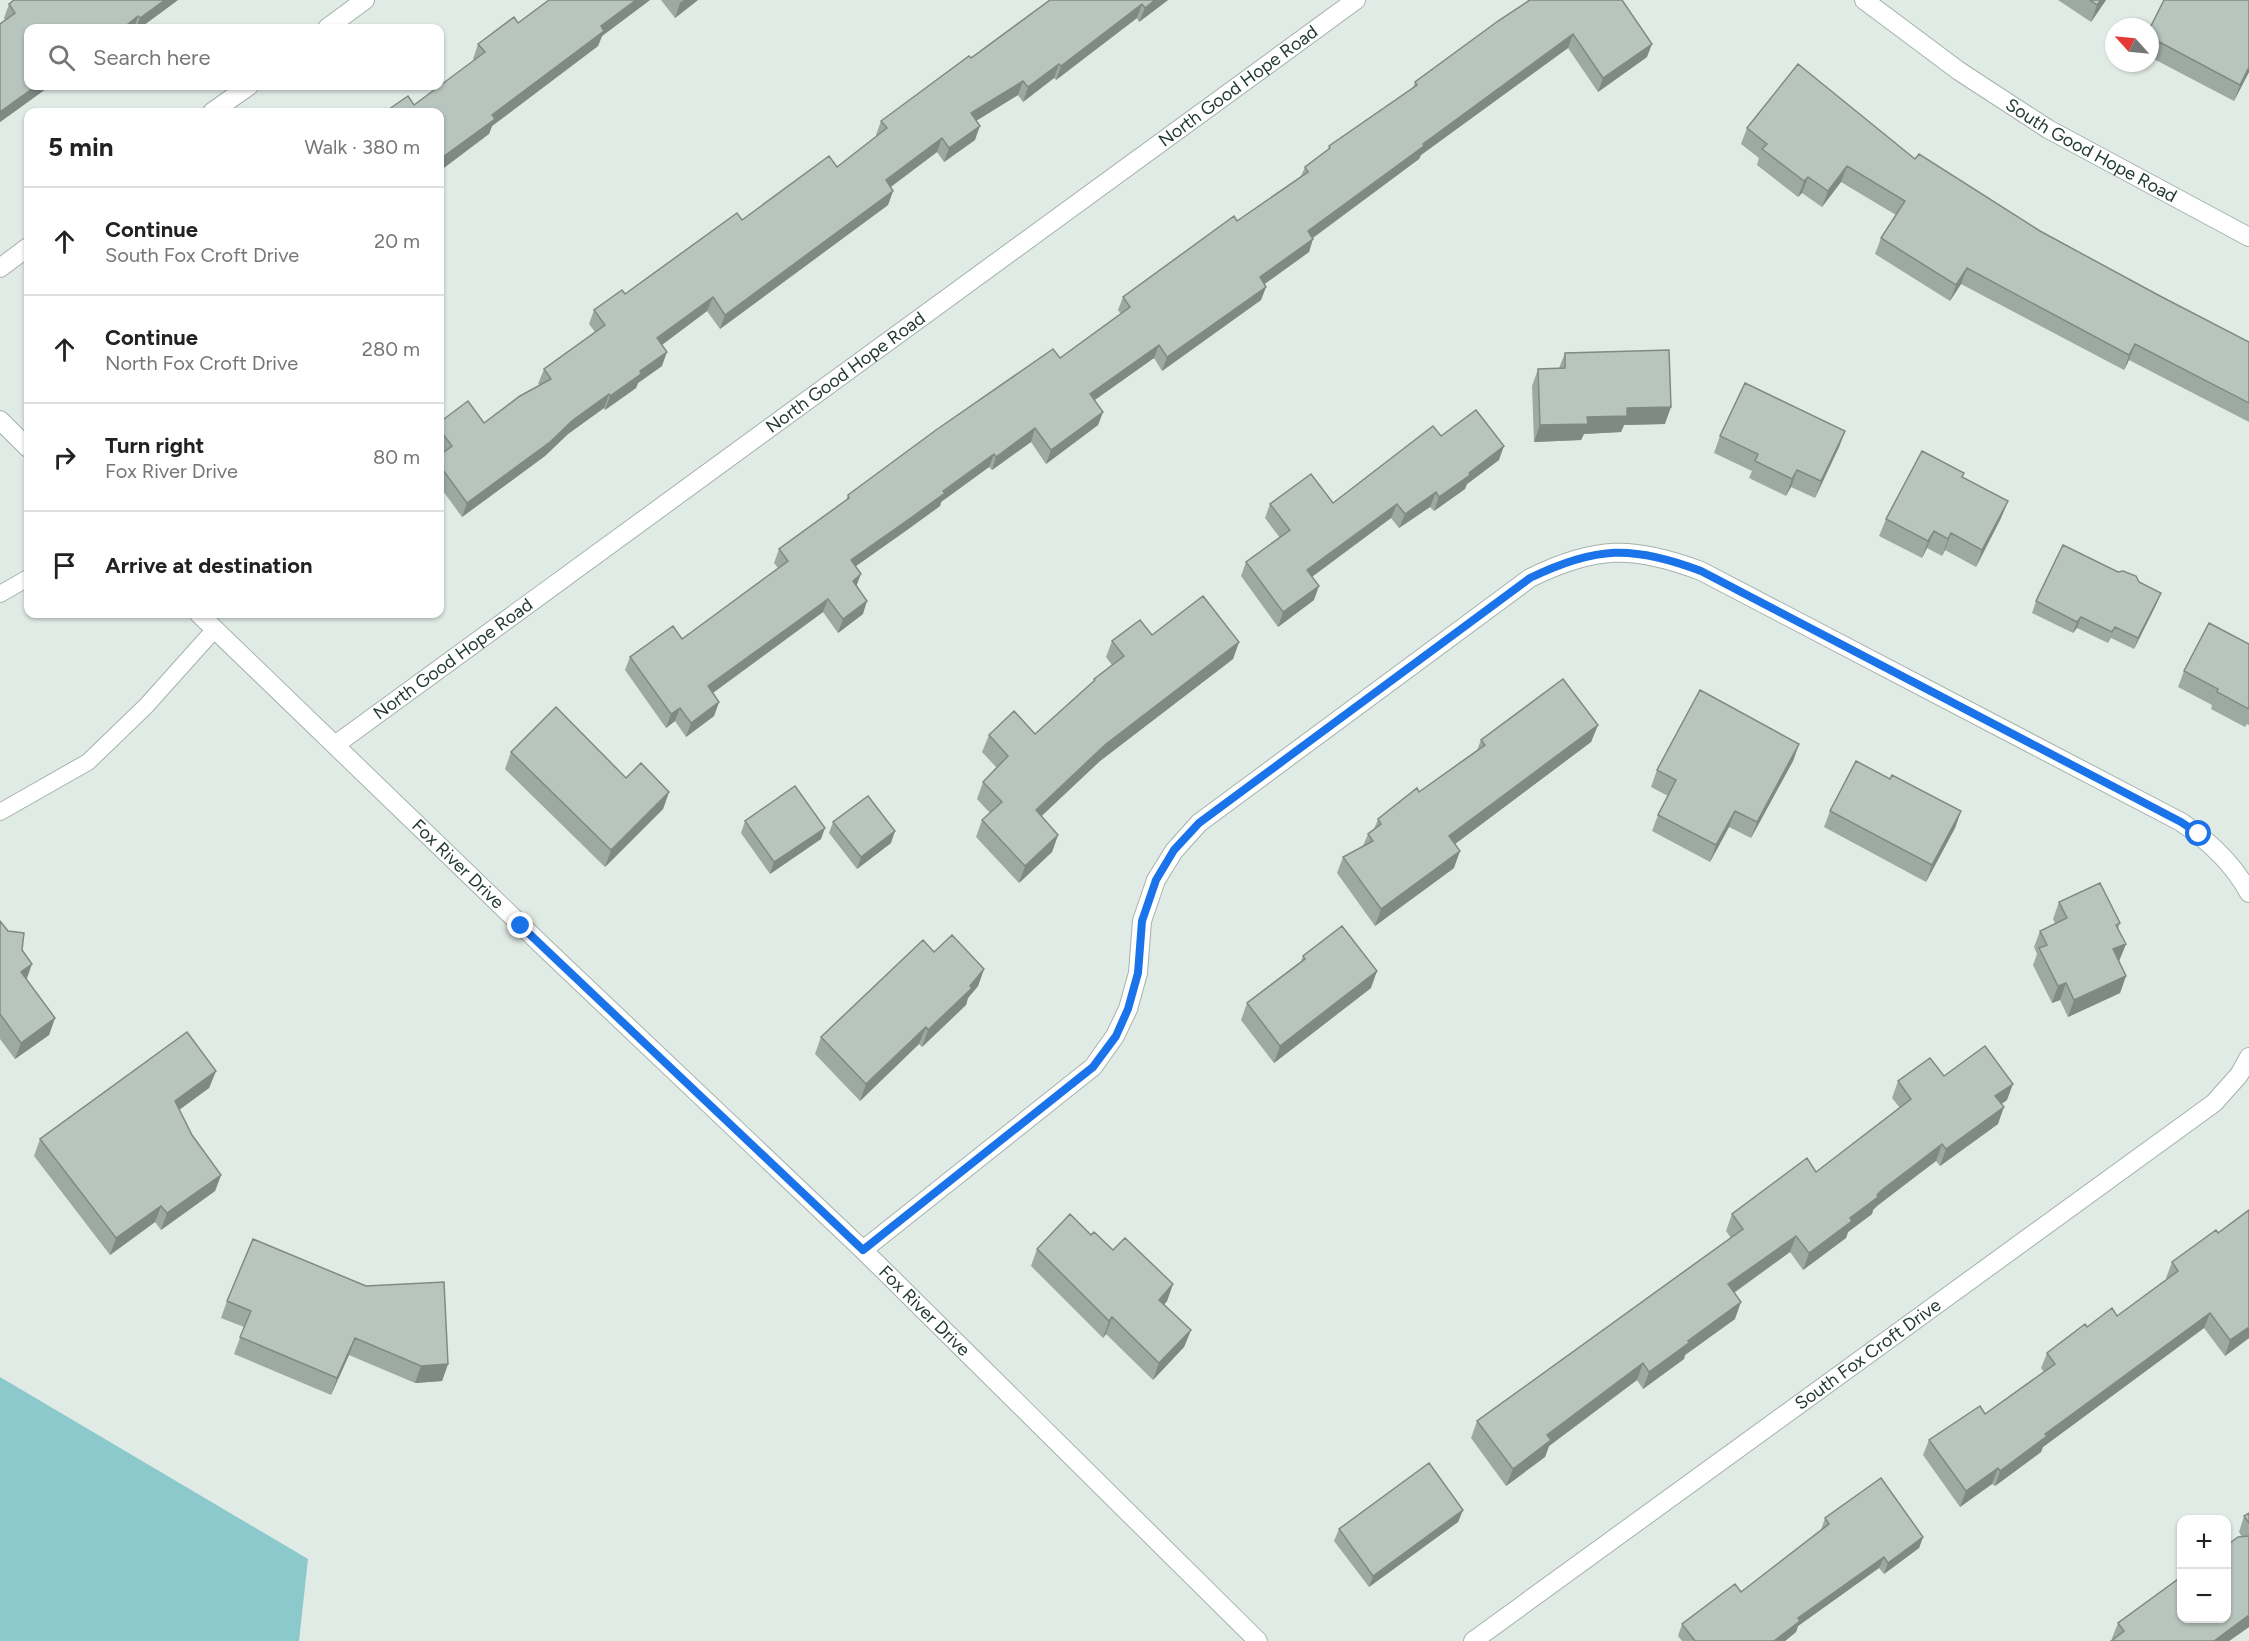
<!DOCTYPE html>
<html lang="en">
<head>
<meta charset="utf-8">
<style>
	:root { --surface:#fff; --page:#f6f6f6; --text:#222; --muted:#767676; --line:#e0e0e0 }
	body { margin:0; font-family:Figtree,sans-serif; background:var(--page); color:var(--text) }
	.controls { position:absolute; right:18px; bottom:18px; display:grid; overflow:hidden; border-radius:12px; box-shadow:0 2px 4px #0004 }
	.controls button { width:54px; height:54px; display:grid; place-items:center; padding:0; border:0; border-bottom:2px solid var(--line); background:var(--surface); color:var(--text); font:30px sans-serif }
	.compass { position:absolute; left:2105px; top:18px; width:54px; height:54px; border-radius:50%; background:var(--surface); box-shadow:0 2px 4px #0004; rotate:297deg }
	.stop { position:absolute; width:18px; height:18px; margin:-14px; border:4px solid #1a73e8; border-radius:50%; background:#fff }
	.stop.end { background:#1a73e8; border-color:#fff; box-shadow:0 2px 6px #0008 }
	.list { margin:0; padding:0; list-style:none }
	h2 { display:flex; justify-content:space-between; align-items:center; height:78px; margin:0; padding:0 24px; font-size:26px }
	h2 small { font-size:20px; font-weight:400; color:var(--muted) }
	.list li { display:grid; grid-template-columns:39px 1fr auto; gap:18px; align-items:center; box-sizing:border-box; height:108px; padding:0 24px; border-top:2px solid var(--line) }
	.list b { display:block; font-size:22px; white-space:nowrap }
	.list p { margin:0; font-size:20px; white-space:nowrap; color:var(--muted) }
	.list em { font-size:20px; font-style:normal; color:var(--muted) }
	.icon { flex:none; width:33px; height:33px; fill:none; stroke:currentColor; stroke-width:2; stroke-linecap:round; stroke-linejoin:round }
	.map { position:relative; flex:none; width:2249px; height:1641px; overflow:hidden }
	.search { position:absolute; background:var(--surface); box-shadow:0 2px 4px #0004; left:24px; top:24px; width:420px; height:66px; display:flex; align-items:center; gap:15px; box-sizing:border-box; padding:0 21px; border-radius:12px; color:var(--muted); font-size:22px }
	.panel { position:absolute; background:var(--surface); box-shadow:0 2px 4px #0004; left:24px; top:108px; width:420px; height:510px; border-radius:12px }
	.map>svg:first-child { display:block }
	.water { fill:#8cc9cd }
	.lines { fill:none; stroke-linecap:round; stroke-linejoin:round }
	.lane-casing { stroke:#a4b2ac; stroke-width:18 }
	.street-casing { stroke:#a4b2ac; stroke-width:20 }
	.lane { stroke:#fff; stroke-width:16 }
	.street { stroke:#fff; stroke-width:18 }
	.wall { fill:#9da9a3 }
	.shaded-wall { fill:#808a85 }
	.building { fill:#b7c5be; stroke:#808a85; stroke-width:1.5 }
	.route { stroke:#1a73e8; stroke-width:8 }
	.labels { text-anchor:middle; dominant-baseline:central; stroke-width:6; stroke-linejoin:round; paint-order:stroke }
	.street-label { font-size:18px; fill:#223a32; stroke:#f1f7f4 }
</style>
</head>
<body>
<div class="map">
<svg width="2249" height="1641" viewBox="0 0 2249 1641">
	<rect width="100%" height="100%" fill="#e1ebe5"/>
	<path class="water" d="M0,1377L308,1559L299,1641H0Z"/>
	<g class="lines">
		<defs>
			<path id="lane" d="M0,594L28,578
				M0,812L88,762L146,706L215,629"/>
			<g id="street">
				<path id="s1" d="M1864,0L1959,71L2048,129L2249,237"/>
				<path d="M327,28L365,0"/>
				<path d="M212,112L249,86"/>
				<path d="M0,268L28,247"/>
				<path d="M0,420L28,448"/>
				<path id="s2" d="M199,614L548,951L863,1250L1258,1641"/>
				<path id="s3" d="M335,745L1356,0"/>
				<path d="M863,1250L1093,1067L1115,1036L1128,1009L1138,973L1142,921L1156,880L1174,851L1199,823L1530,578C1595,546 1633,545 1701,571L2181,822C2209,841 2233,863 2249,893"/>
				<path id="s4" d="M1473,1641L2214,1103L2239,1075L2249,1057"/>
			</g>
		</defs>
		<use href="#lane" class="lane-casing"/>
		<use href="#street" class="street-casing"/>
		<use href="#lane" class="lane"/>
		<use href="#street" class="street"/>
	</g>
	<path class="wall" d="M178,0L140,28H28L50,86L0,122V24L5,20L4,18L9,4Z
		M549,0H650L602,36L598,46L492,126L489,134L414,105L474,61L473,59L478,44L518,23Z
		M661,0H698L675,18Z
		M1050,0H1168L1139,22L1137,18L1056,80L1054,78L1023,102L1018,95L976,121L975,140L944,162L937,152L891,187L893,191L888,205L720,329L707,311L662,345V366L638,383L636,388L605,410L604,408L568,434L545,456L462,517L440,487V455L442,453L440,451V422L484,423L540,385L538,384L544,369L595,332L589,324L594,310L625,294L742,220L837,167L877,136L876,135L881,121L971,58Z
		M1528,0H1622L1647,57L1598,92L1568,48L1421,155L1419,159L1313,238L1309,252L1264,284L1266,287L1261,300L1162,371L1154,358L1094,400L1103,412L1098,425L1046,464L1031,442L992,470L989,467L941,502L940,506L907,530L856,566L857,586L863,614L838,633L823,612L713,693L719,702L714,716L686,737L675,721L666,728L625,670L630,657L682,639L778,568L774,563L779,549L846,500L848,495L1060,358L1121,314L1118,310L1123,297L1237,221L1301,176L1305,167L1328,150L1329,146L1413,88L1415,82L1527,2Z
		M2058,0H2106L2091,22Z
		M2150,28L2249,72L2234,101L2150,57Z
		M1747,128L1915,159L2040,231L2160,296L2249,342V422L2129,360L2124,370L1961,284L1950,301L1875,254L1881,238L1896,215L1841,182L1822,207L1802,193L1798,197L1757,165L1759,158L1741,144Z
		M1565,353L1665,424L1624,425L1621,432L1584,434L1581,440L1534,442L1532,386L1538,369L1559,368Z
		M1845,431L1839,447L1815,498L1791,487L1786,496L1749,478L1752,471L1714,453L1720,436Z
		M1441,436L1499,460L1467,484L1465,489L1434,511L1430,507L1399,528L1391,518L1312,577L1314,600L1278,627L1241,576L1246,562L1280,538L1265,518L1270,504L1333,503Z
		M1962,477L2008,501L2001,518L1976,567L1945,550L1942,556L1927,548L1922,558L1879,536L1886,519Z
		M2139,582L2156,605L2134,649L2111,638L2108,643L2077,628L2073,633L2032,613L2036,601Z
		M1152,635L1239,642L1233,659L1100,761L1041,816L1058,835L1052,852L1019,883L976,837L982,820L990,813L977,799L983,782L997,768L982,752L989,735L1035,734L1093,683L1094,679L1112,665L1106,657L1112,641Z
		M2249,644V725L2247,724L2245,727L2211,709L2212,705L2178,687L2184,671Z
		M1598,725L1591,742L1455,844L1454,868L1375,926L1337,873L1343,857L1363,846L1368,834L1374,829L1378,819L1419,792L1477,750L1481,740Z
		M1799,744L1793,761L1751,838L1729,827L1710,862L1652,831L1658,815L1668,796L1651,787L1657,770Z
		M511,752L626,778L669,792L663,809L605,867L505,769Z
		M1890,779L1961,811L1955,828L1926,882L1824,827L1830,811Z
		M745,821L821,839L770,874L741,833Z
		M833,822L891,843L857,869L829,833Z
		M2059,902L2120,923L2118,929L2126,944L2119,961L2126,976L2120,993L2068,1017L2060,1000L2052,1003L2033,965L2037,954L2034,947L2040,931L2055,923L2053,919Z
		M0,921L22,950L27,980L55,1018L49,1035L15,1059L0,1039Z
		M934,952L984,969L978,986L968,998L966,1005L922,1047L919,1044L860,1101L815,1054L821,1037Z
		M1303,956L1371,988L1274,1063L1241,1020L1247,1003L1301,961Z
		M216,1071L209,1088L179,1110L192,1135L221,1175L215,1191L161,1230L155,1222L110,1255L34,1156L40,1139Z
		M1944,1076L2007,1100L2001,1104L1998,1124L1940,1166L1936,1161L1909,1181L1877,1206L1873,1210L1872,1214L1848,1232L1846,1238L1803,1270L1790,1252L1734,1293L1735,1319L1685,1355L1684,1359L1643,1389L1637,1380L1549,1446L1545,1457L1506,1486L1471,1438L1477,1421L1731,1238L1726,1231L1732,1214L1816,1172L1900,1108L1892,1098L1898,1081Z
		M2249,1210V1338L2225,1356L2204,1328L2043,1447L2041,1452L1995,1486L1992,1484L1960,1507L1923,1455L1929,1440L1985,1414L2044,1372L2041,1368L2047,1353L2087,1327L2117,1316L2167,1279L2166,1278L2172,1262L2218,1233Z
		M1091,1235L1113,1250L1173,1284L1167,1301L1164,1305L1191,1330L1184,1347L1153,1380L1106,1334L1103,1338L1031,1266L1037,1249Z
		M227,1301L448,1364L442,1381L415,1383L349,1355L331,1395L234,1354L244,1327L221,1318Z
		M1463,1510L1458,1522L1369,1587L1334,1541L1339,1529Z
		M2249,1513V1627L2229,1641L2113,1639L2112,1638L2118,1623L2242,1537L2239,1532L2244,1516Z
		M1825,1518L1923,1537L1919,1548L1884,1574L1879,1568L1798,1626L1796,1632L1785,1641H1682L1678,1636L1682,1624L1741,1592L1821,1530Z"/>
	<path class="shaded-wall" d="M165,0H178L140,28H136L140,18Z
		M636,0H650L602,36L598,46L492,126L489,134L440,171V159L492,115L601,26Z
		M684,0H698L675,18L680,3Z
		M1155,0H1168L1139,22L1145,8Z
		M2101,0H2106L2091,22L2097,5Z
		M1142,4L1137,18L1056,80L1061,66Z
		M138,16L134,28H123Z
		M1573,34L1568,48L1421,155L1419,159L1303,245L1308,231L1423,144Z
		M1652,44L1647,57L1598,92L1603,78Z
		M1059,64L1054,78L1023,102L1028,87Z
		M2249,67V72L2234,101L2240,85Z
		M1023,81L1018,95L966,127L971,113Z
		M36,86H50L0,122V112Z
		M980,126L975,140L944,162L949,148Z
		M942,138L937,152L881,194L886,180Z
		M1847,166L1841,182L1822,207L1828,191Z
		M1808,177L1802,193L1798,197L1804,181Z
		M893,191L888,205L720,329L725,315Z
		M1313,239L1309,252L1255,291L1260,277Z
		M1967,268L1961,284L1950,301L1956,285Z
		M1266,287L1261,300L1162,371L1167,357Z
		M713,297L707,311L651,353L657,338Z
		M2135,344L2129,360L2124,370L2129,355Z
		M1159,345L1154,358L1085,407L1090,394Z
		M667,352L662,366L638,383L636,388L605,410L610,396L640,371Z
		M609,394L604,408L568,434L545,456L462,517L467,503L573,420Z
		M1671,407L1665,424L1624,425L1621,432L1584,434L1581,440L1534,442L1540,425L1587,417L1627,408Z
		M1103,412L1098,425L1046,464L1051,450Z
		M1035,428L1031,442L992,470L996,457Z
		M1845,431L1839,447L1815,498L1821,481Z
		M1504,446L1499,460L1467,484L1465,489L1434,511L1439,497Z
		M994,454L989,467L941,502L940,506L907,530L846,573L851,560Z
		M1797,470L1791,487L1786,496L1792,479Z
		M1436,492L1430,507L1399,528L1405,514Z
		M2008,501L2001,518L1976,567L1982,550Z
		M1397,504L1391,518L1302,584L1307,570Z
		M1934,531L1927,548L1922,558L1928,541Z
		M1951,533L1945,550L1942,556L1948,539Z
		M861,574L856,587L853,581Z
		M1319,586L1314,600L1278,627L1283,612Z
		M2161,593L2156,605L2134,649L2138,638Z
		M828,599L823,612L703,700L708,686Z
		M867,601L863,614L838,633L843,619Z
		M2081,617L2077,628L2073,633L2077,622Z
		M1239,642L1233,659L1100,761L1030,827L1036,810L1106,744Z
		M719,702L714,716L686,737L691,723Z
		M680,708L675,721L666,728L671,714Z
		M1598,725L1591,742L1443,853L1449,836Z
		M1799,744L1793,761L1751,838L1757,822Z
		M669,792L663,809L605,867L611,850Z
		M1735,811L1729,827L1710,862L1716,845Z
		M1961,811L1955,828L1926,882L1932,865Z
		M825,828L821,839L770,874L774,862Z
		M895,831L891,843L857,869L861,857Z
		M1058,835L1052,852L1019,883L1025,866Z
		M1460,851L1454,868L1375,926L1381,909Z
		M2126,944L2119,961L2107,966L2113,949Z
		M32,964L26,981L21,972Z
		M984,969L978,986L968,998L966,1005L922,1047L928,1030L970,986Z
		M1377,971L1371,988L1274,1063L1280,1046Z
		M2126,976L2120,993L2068,1017L2074,1000Z
		M2066,983L2060,1000L2052,1003L2058,986Z
		M55,1018L49,1035L15,1059L21,1043Z
		M926,1027L919,1044L860,1101L866,1084Z
		M216,1071L209,1088L168,1118L175,1101Z
		M2013,1084L2007,1100L1989,1113L1995,1096Z
		M2004,1107L1998,1124L1940,1166L1946,1149Z
		M1942,1144L1936,1161L1877,1206L1873,1210L1872,1214L1848,1232L1846,1238L1803,1270L1809,1253L1883,1189Z
		M221,1175L215,1191L161,1230L167,1213Z
		M161,1206L155,1222L110,1255L116,1238Z
		M1796,1236L1790,1252L1722,1301L1728,1284Z
		M1173,1284L1167,1301L1153,1317L1159,1300Z
		M1741,1302L1735,1319L1685,1355L1684,1359L1643,1389L1649,1372L1688,1341Z
		M2210,1313L2204,1328L2043,1447L2041,1452L1995,1486L2000,1471L2045,1434Z
		M1112,1317L1106,1334L1103,1338L1109,1321Z
		M2249,1327V1338L2225,1356L2230,1340Z
		M1191,1330L1184,1347L1153,1380L1159,1363Z
		M355,1338L349,1355L331,1395L337,1378Z
		M1643,1363L1637,1380L1549,1446L1545,1457L1506,1486L1513,1469L1547,1435Z
		M448,1364L442,1381L415,1383L421,1366Z
		M1998,1468L1992,1484L1960,1507L1966,1491Z
		M1463,1510L1458,1522L1369,1587L1373,1576Z
		M1923,1537L1919,1548L1884,1574L1888,1563Z
		M1884,1557L1879,1568L1798,1626L1796,1632L1785,1641H1774L1798,1618Z
		M2249,1615V1627L2229,1641H2214Z"/>
	<path class="building" d="M14,0H165L140,18L138,16L123,28H28V86H36L0,112V24L15,13L9,4Z
		M549,0H636L601,26L604,31L492,115L495,119L440,159V112H385L408,96L414,105L485,52L478,44L514,17L518,23Z
		M1050,0H1155L1145,8L1142,4L1061,66L1059,64L1028,87L1023,81L971,113L980,126L949,148L942,138L886,180L893,191L725,315L713,297L657,338L667,352L640,371L641,374L610,396L609,394L573,420L550,442L467,503L440,466V455L452,446L440,430V422L468,401L484,423L520,396L551,379L544,369L605,325L594,310L622,290L625,294L737,213L742,220L829,156L837,167L887,128L881,121L969,56L971,58Z
		M1530,0H1622L1652,44L1603,78L1573,34L1423,144L1424,146L1308,231L1313,239L1260,277L1266,287L1167,357L1159,345L1090,394L1103,412L1051,450L1035,428L996,457L994,454L943,491L945,493L912,517L851,560L861,574L853,581L867,601L843,619L828,599L708,686L719,702L691,723L680,708L671,714L630,657L673,626L682,639L788,561L779,549L849,498L848,495L936,430L1053,349L1060,358L1130,307L1123,297L1234,216L1237,221L1308,172L1305,167L1330,148L1329,146L1417,85L1415,82L1498,21Z
		M2090,0H2101L2097,5Z
		M2164,0H2249V67L2240,85L2150,37V28Z
		M1798,64L1915,159L1919,154L2040,231L2160,296L2249,342V403L2135,344L2129,355L1967,268L1956,285L1881,238L1905,201L1847,166L1828,191L1808,177L1804,181L1762,149L1767,144L1747,128Z
		M1669,350L1671,407L1627,408V416L1587,417L1588,424L1540,425L1538,369L1565,368V353Z
		M1745,383L1845,431L1821,481L1797,470L1792,479L1755,461L1758,454L1720,436Z
		M1476,410L1504,446L1469,473L1470,475L1439,497L1436,492L1405,514L1397,504L1307,570L1319,586L1283,612L1246,562L1290,530L1270,504L1311,474L1333,503L1433,426L1441,436Z
		M1922,451L1964,473L1962,477L2008,501L1982,550L1951,533L1948,539L1934,531L1928,541L1886,519Z
		M2063,545L2118,572L2123,571L2136,576L2139,582L2161,593L2138,638L2115,627L2112,632L2081,617L2077,622L2036,601Z
		M1203,596L1239,642L1106,744L1036,810L1058,835L1025,866L982,820L1002,802L983,782L1008,756L989,735L1014,711L1035,734L1095,680L1094,679L1124,656L1112,641L1140,620L1152,635Z
		M2209,623L2249,644V709L2217,692L2218,689L2184,671Z
		M1563,679L1598,725L1449,836L1460,851L1381,909L1343,857L1373,841L1368,834L1381,824L1378,819L1417,788L1419,792L1485,745L1481,740Z
		M1700,690L1799,744L1757,822L1735,811L1716,845L1658,815L1676,780L1657,770Z
		M556,707L626,778L641,763L669,792L611,850L511,752Z
		M1856,761L1890,779L1892,775L1961,811L1932,865L1830,811Z
		M795,786L825,828L774,862L745,821Z
		M868,796L895,831L861,857L833,822Z
		M2100,883L2120,923L2116,925L2126,944L2113,949L2126,976L2074,1000L2066,983L2058,986L2039,948L2047,945L2040,931L2067,918L2059,902Z
		M0,921L8,931L24,933L22,950L32,964L21,972L55,1018L21,1043L0,1014Z
		M1342,926L1377,971L1280,1046L1247,1003L1305,959L1303,956Z
		M952,935L984,969L970,986L972,988L928,1030L926,1027L866,1084L821,1037L923,940L934,952Z
		M187,1032L216,1071L175,1101L192,1135L221,1175L167,1213L161,1206L116,1238L40,1139Z
		M1985,1046L2013,1084L1995,1096L2004,1107L1946,1149L1942,1144L1916,1164L1883,1189L1877,1195L1878,1197L1850,1218L1852,1221L1809,1253L1796,1236L1728,1284L1741,1302L1688,1341L1690,1342L1649,1372L1643,1363L1547,1435L1551,1440L1513,1469L1477,1421L1743,1229L1732,1214L1807,1158L1816,1172L1911,1099L1898,1081L1930,1058L1944,1076Z
		M2249,1210V1327L2230,1340L2210,1313L2045,1434L2047,1436L2000,1471L1998,1468L1966,1491L1929,1440L1980,1406L1985,1414L2055,1364L2047,1353L2085,1324L2087,1327L2112,1308L2117,1316L2178,1271L2172,1262L2216,1230L2218,1233Z
		M1070,1214L1091,1235L1094,1232L1113,1250L1125,1238L1173,1284L1159,1300L1191,1330L1159,1363L1112,1317L1109,1321L1037,1249Z
		M253,1239L366,1286L444,1282L448,1364L421,1366L355,1338L337,1378L240,1337L251,1311L227,1301Z
		M1429,1463L1463,1510L1373,1576L1339,1529Z
		M1881,1478L1923,1537L1888,1563L1884,1557L1798,1618L1800,1621L1774,1641H1695L1682,1624L1735,1584L1741,1592L1829,1524L1825,1518Z
		M2249,1513V1523L2244,1516Z
		M2249,1536V1615L2214,1641H2111L2124,1631L2118,1623L2181,1577V1618H2226V1546L2238,1537Z"/>
	<g class="lines">
		<path class="route" d="M521,926L863,1250L1093,1067L1116,1036L1128,1009L1138,973L1142,921L1156,880L1174,850L1199,823L1530,578C1596,546 1633,545 1701,571L2181,822L2199,834"/>
	</g>
	<g class="labels">
		<g class="street-label">
			<text stroke="none"><textPath href="#s3" startOffset="1118">North Good Hope Road</textPath></text>
			<text stroke="none"><textPath href="#s1" startOffset="273">South Good Hope Road</textPath></text>
			<text stroke="none"><textPath href="#s3" startOffset="632">North Good Hope Road</textPath></text>
			<text stroke="none"><textPath href="#s3" startOffset="146">North Good Hope Road</textPath></text>
			<text stroke="none"><textPath href="#s2" startOffset="360">Fox River Drive</textPath></text>
			<text stroke="none"><textPath href="#s2" startOffset="1006">Fox River Drive</textPath></text>
			<text stroke="none"><textPath href="#s4" startOffset="488">South Fox Croft Drive</textPath></text>
		</g>
	</g>
</svg>
<div class="controls">
<button>+</button>
<button>−</button>
</div>
<svg class="compass" viewBox="-18 -18 36 36"><path d="M0-13l5 13h-10z" fill="#e53935"/><path d="M0 13l5-13h-10z" fill="#767676"/></svg>
<div class="stop" style="left:2199px;top:834px"></div>
<div class="stop end" style="left:521px;top:926px"></div>
<div class="search"><svg class="icon" aria-label="search" viewBox="0 0 24 24"><circle cx="10" cy="10" r="6"/><path d="M15 15l6 6"/></svg>Search here</div>
<section class="panel">
<h2>5 min<small>Walk · 380 m</small></h2>
<ul class="list">
<li><svg class="icon" aria-label="ahead" viewBox="0 0 24 24"><path d="M12 20V5M6 11l6-6 6 6"/></svg><div><b>Continue</b><p>South Fox Croft Drive</p></div><em>20 m</em></li>
<li><svg class="icon" aria-label="ahead" viewBox="0 0 24 24"><path d="M12 20V5M6 11l6-6 6 6"/></svg><div><b>Continue</b><p>North Fox Croft Drive</p></div><em>280 m</em></li>
<li><svg class="icon" aria-label="right" viewBox="0 0 24 24"><path d="M7 20v-9h11M14 6l5 5-5 5"/></svg><div><b>Turn right</b><p>Fox River Drive</p></div><em>80 m</em></li>
<li><svg class="icon" aria-label="arrive" viewBox="0 0 24 24"><path d="M6 21V4h12l-3 4 3 4H6"/></svg><div><b>Arrive at destination</b></div></li>
</ul>
</section>
</div>
</body>
</html>
